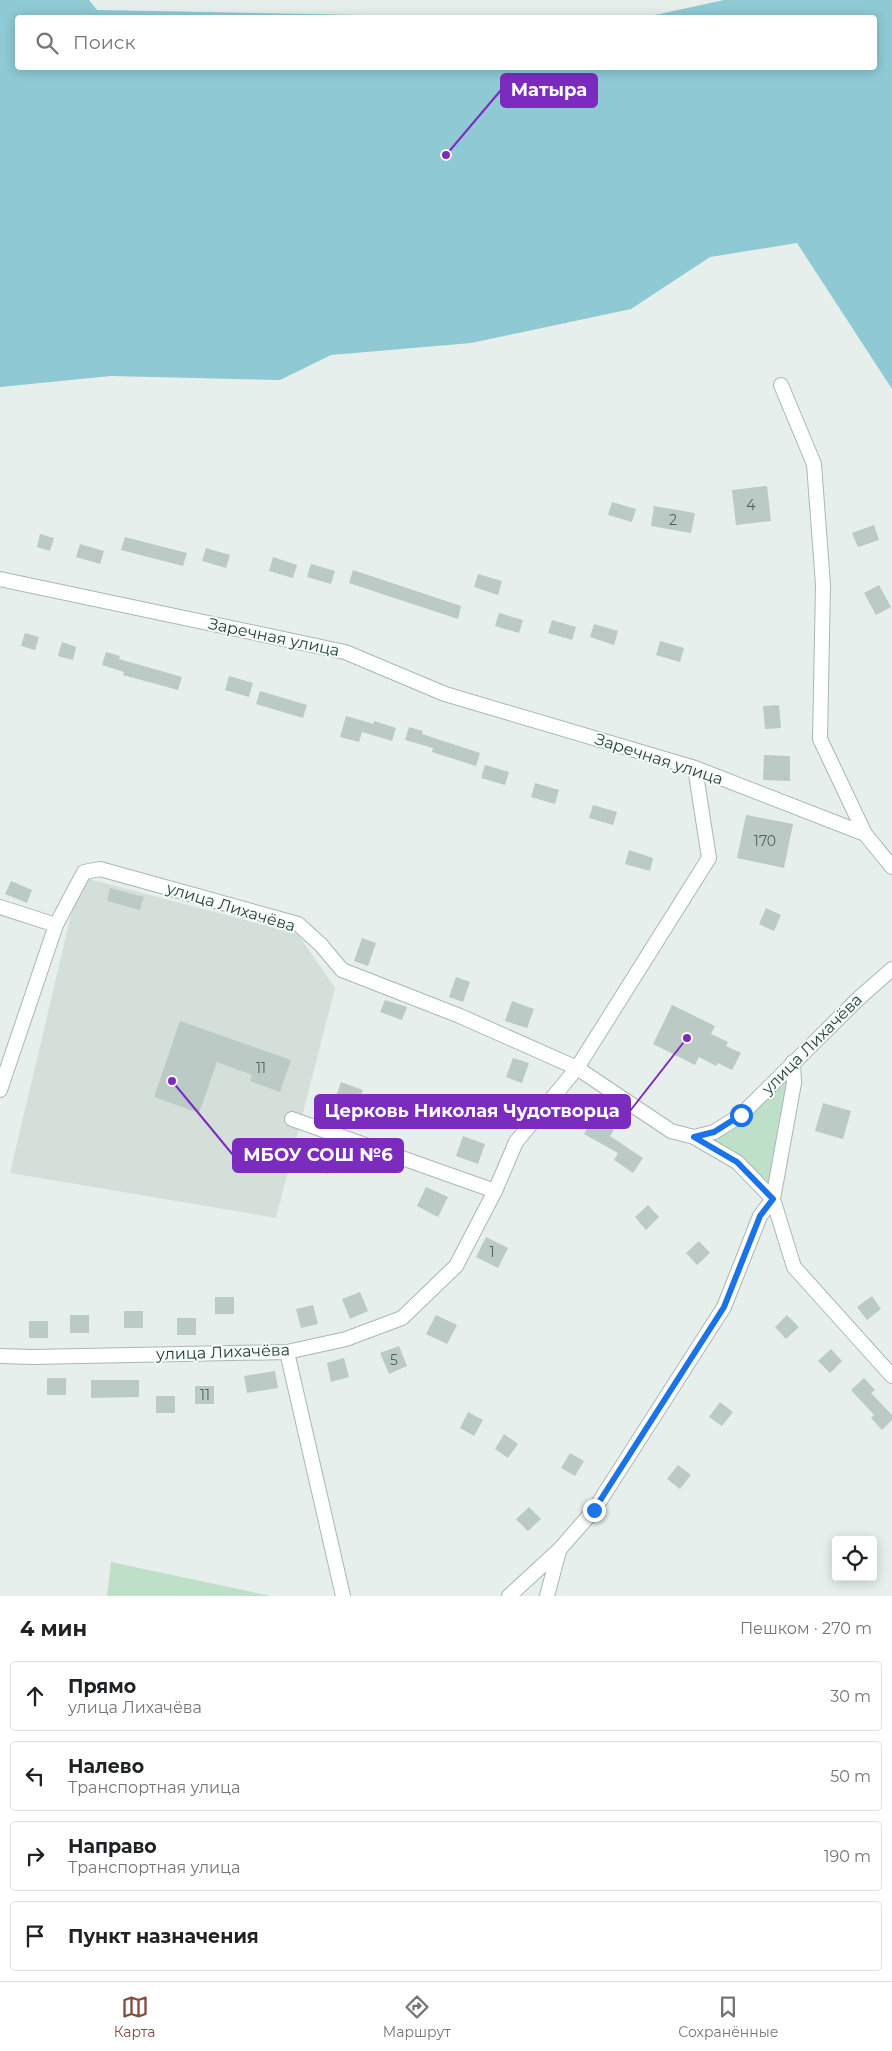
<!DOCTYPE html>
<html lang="ru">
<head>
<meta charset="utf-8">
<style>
	:root { --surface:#fff; --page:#f6f6f6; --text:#202124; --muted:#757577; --line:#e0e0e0; --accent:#7f4e3f }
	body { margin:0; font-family:Montserrat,sans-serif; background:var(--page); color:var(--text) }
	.controls { position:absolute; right:15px; bottom:15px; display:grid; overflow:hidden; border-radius:5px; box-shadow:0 2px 12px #0003 }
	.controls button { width:45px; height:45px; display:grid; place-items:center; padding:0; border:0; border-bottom:1px solid var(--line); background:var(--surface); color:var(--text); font:25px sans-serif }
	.stop { position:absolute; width:15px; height:15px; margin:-11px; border:4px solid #1a73e8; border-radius:50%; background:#fff }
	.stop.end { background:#1a73e8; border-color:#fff; box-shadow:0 1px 5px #0008 }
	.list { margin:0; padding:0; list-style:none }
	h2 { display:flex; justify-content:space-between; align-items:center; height:65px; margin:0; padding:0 20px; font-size:21px }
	h2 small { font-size:16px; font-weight:400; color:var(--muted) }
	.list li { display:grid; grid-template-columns:32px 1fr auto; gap:15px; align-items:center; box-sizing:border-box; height:70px; margin:0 10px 10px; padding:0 10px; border:1px solid var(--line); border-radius:5px }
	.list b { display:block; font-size:19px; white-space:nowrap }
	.list p { margin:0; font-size:16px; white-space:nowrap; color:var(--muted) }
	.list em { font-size:16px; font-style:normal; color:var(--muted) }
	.icon { flex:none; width:28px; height:28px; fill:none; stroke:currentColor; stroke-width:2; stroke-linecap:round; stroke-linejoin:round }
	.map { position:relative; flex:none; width:892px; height:1596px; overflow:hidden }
	.search { position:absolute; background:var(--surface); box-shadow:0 2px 12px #0003; left:15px; right:15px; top:15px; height:55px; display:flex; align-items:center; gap:12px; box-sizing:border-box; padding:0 18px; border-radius:5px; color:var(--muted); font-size:19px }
	.sheet { height:385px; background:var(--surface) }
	nav { display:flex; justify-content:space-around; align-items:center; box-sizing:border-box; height:70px; border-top:1px solid var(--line); background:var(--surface); font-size:14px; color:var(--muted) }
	nav a { display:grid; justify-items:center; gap:2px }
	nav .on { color:var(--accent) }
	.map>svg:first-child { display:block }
	.built { fill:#d4dfda }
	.green { fill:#bfe0c8 }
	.water { fill:#8ec9d4 }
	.building { fill:#bbcac4 }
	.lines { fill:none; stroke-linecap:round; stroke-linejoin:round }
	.minor-casing { stroke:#a8b8b2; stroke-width:16 }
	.minor { stroke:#fff; stroke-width:14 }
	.route { stroke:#1a73e8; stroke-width:6 }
	.labels { text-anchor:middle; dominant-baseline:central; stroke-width:4; stroke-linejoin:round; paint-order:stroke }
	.number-label { font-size:14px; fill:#4a645c }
	.street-label { font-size:16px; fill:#24423a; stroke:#f7fbf9 }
	.leader { fill:none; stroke:#7b2cbf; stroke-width:2 }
	.callout-dot { fill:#7b2cbf; stroke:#f7fbf9; stroke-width:2 }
	.callout { fill:#7b2cbf; stroke:#7b2cbf; stroke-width:2 }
	.callout-label { font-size:18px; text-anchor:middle; font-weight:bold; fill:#fff }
</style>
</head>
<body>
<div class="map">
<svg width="892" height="1596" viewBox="0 0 892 1596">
	<rect width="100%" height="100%" fill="#e6efeb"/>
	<path class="built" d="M89,879L298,934L335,988L276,1218L10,1173L75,898Z"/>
	<path class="green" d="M785,1076L790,1081L771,1188L712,1141L730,1129Z
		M111,1562L271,1596H107Z"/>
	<path class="water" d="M0,0H89L97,10L473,17L18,18V68H874V18L646,17L724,0H892V389L797,243L710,257L631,309L471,343L331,355L280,380L111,376L0,387Z"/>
	<path class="building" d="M767,486L771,521L736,525L732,490Z
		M612,502L636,509L632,522L608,515Z
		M654,506L695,513L691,533L651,526Z
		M874,525L879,540L858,547L852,533Z
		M40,534L54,538L50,551L37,547Z
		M125,537L187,553L183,566L121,550Z
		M80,544L104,551L100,564L76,557Z
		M206,548L230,555L226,568L202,561Z
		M273,557L297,565L293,578L269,571Z
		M311,564L335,571L331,584L307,577Z
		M353,570L461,606L458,619L349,583Z
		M478,574L502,581L498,595L474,587Z
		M879,585L891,607L876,615L864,593Z
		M499,613L523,620L519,633L495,626Z
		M552,620L576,627L572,640L548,633Z
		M594,624L618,631L614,645L590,637Z
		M25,633L39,637L35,650L21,646Z
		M660,641L684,648L680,662L656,655Z
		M62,642L76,647L73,660L58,656Z
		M106,652L120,656L119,659L182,677L178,690L123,675L124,672L102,665Z
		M229,676L253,683L249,697L225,690Z
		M260,691L307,705L303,718L256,704Z
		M779,705L781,728L765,729L763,706Z
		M346,716L374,724V721L396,728L392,741L362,732L359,742L340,737Z
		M409,727L423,731L422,734L480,753L476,766L432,752L433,748L405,740Z
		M764,755L790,756V781L763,780Z
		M485,765L509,772L505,785L481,778Z
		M535,783L559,790L555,804L531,797Z
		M593,805L617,812L613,825L589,818Z
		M746,815L793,824L784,868L737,858Z
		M629,850L653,858L650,871L625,864Z
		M11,881L32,890L27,903L5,894Z
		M110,888L144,897L140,910L107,901Z
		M766,908L781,915L774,931L759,924Z
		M362,938L376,943L368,966L354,961Z
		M456,977L470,982L463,1002L449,997Z
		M385,1000L407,1007L402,1020L380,1012Z
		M512,1001L534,1009L527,1028L505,1021Z
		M672,1005L715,1026L711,1034L728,1042L726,1046L741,1053L732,1070L718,1063L716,1066L699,1057L695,1065L653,1044Z
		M180,1021L291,1060L280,1092L250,1081L252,1075L217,1062L199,1113L154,1097Z
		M513,1058L529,1063L522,1083L506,1077Z
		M341,1082L363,1090L356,1110L334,1102Z
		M823,1103L851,1111L843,1139L815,1131Z
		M592,1119L614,1130L610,1136L643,1158L633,1173L614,1160L618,1153L584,1134Z
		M463,1136L485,1144L478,1164L456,1156Z
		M313,1147L335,1154L328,1174L306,1167Z
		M426,1187L448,1197L438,1217L417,1206Z
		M648,1205L659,1217L646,1230L635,1217Z
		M486,1237L508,1248L498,1268L476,1257Z
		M699,1241L710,1253L697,1265L686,1253Z
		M360,1292L368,1311L350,1319L342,1299Z
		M872,1296L881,1309L867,1320L857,1307Z
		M215,1297H234V1314H215Z
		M313,1305L318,1324L301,1328L296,1309Z
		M124,1311H143V1328H124Z
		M70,1315H89V1333H70Z
		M436,1315L457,1325L447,1344L426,1334Z
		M787,1315L799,1327L786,1339L775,1327Z
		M177,1318H196V1335H177Z
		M29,1321H48V1338H29Z
		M399,1346L407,1366L389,1374L380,1353Z
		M831,1349L842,1361L830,1373L818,1361Z
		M344,1358L349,1377L331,1382L327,1363Z
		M275,1371L278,1388L247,1393L244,1376Z
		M47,1378H66V1395H47Z
		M864,1378L875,1390L871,1393L892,1415V1420L882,1430L871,1418L874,1415L851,1390Z
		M91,1380H139V1397L91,1398Z
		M195,1386H214V1404H195Z
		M156,1396H175V1413H156Z
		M720,1402L733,1412L722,1426L709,1417Z
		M468,1412L483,1420L474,1436L460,1428Z
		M504,1434L518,1444L508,1458L495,1449Z
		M570,1453L584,1461L575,1476L561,1468Z
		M678,1465L691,1475L680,1489L667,1479Z
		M529,1507L541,1519L528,1531L516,1519Z"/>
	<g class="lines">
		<defs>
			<path id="minor" d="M781,385L814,464L823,585L820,739L865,834L892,867
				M0,579L345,652L445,694L695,768L865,834
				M0,907L56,925
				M0,1090L56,925L84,872L100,869L298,924L321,945L342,970L460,1016L577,1068L671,1131L694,1137L714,1132L741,1115L858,999L892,969
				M292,1119L495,1191
				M694,1137L737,1162L773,1199L794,1267L892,1376
				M287,1352L343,1596
				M0,1356L32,1357L287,1352L346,1339L402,1318L456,1266L495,1191L516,1142L577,1068L709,858L695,768
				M509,1596L559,1550L594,1510L724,1307L760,1216L773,1199L794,1083L793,1062
				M547,1596L559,1551"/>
		</defs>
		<use href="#minor" class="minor-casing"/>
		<use href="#minor" class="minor"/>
	</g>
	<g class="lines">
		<path class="route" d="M594,1510L724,1307L760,1216L773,1199L737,1162L694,1137L714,1132L741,1115"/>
	</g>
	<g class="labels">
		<g class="number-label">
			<text x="751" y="505">4</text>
			<text x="673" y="520">2</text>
			<text x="765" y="841">170</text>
			<text x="261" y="1068">11</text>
			<text x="492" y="1252">1</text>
			<text x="394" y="1360">5</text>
			<text x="205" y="1395">11</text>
		</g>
		<g class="street-label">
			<text transform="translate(274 637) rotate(12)">Заречная улица</text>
			<text transform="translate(659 759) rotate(18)">Заречная улица</text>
			<text transform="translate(231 907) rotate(17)">улица Лихачёва</text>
			<text transform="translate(812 1044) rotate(-45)">улица Лихачёва</text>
			<text transform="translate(223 1352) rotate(-2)">улица Лихачёва</text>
		</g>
	</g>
	<path class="leader" d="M446 155L501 90M687 1038L630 1111M172 1081L233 1155"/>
	<g class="callout-dot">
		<circle cx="446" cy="155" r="5"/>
		<circle cx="687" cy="1038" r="5"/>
		<circle cx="172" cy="1081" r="5"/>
	</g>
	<g class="callout">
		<rect x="501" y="74" width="96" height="33" rx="5"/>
		<rect x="315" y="1095" width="315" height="33" rx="5"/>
		<rect x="233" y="1139" width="170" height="33" rx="5"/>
	</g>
	<g class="callout-label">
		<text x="549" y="96">Матыра</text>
		<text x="472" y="1117">Церковь Николая Чудотворца</text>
		<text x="318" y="1161">МБОУ СОШ №6</text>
	</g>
</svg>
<div class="controls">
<button><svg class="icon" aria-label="locate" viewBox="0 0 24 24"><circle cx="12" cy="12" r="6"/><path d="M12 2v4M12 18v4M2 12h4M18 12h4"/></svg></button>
</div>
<div class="stop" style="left:741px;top:1115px"></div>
<div class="stop end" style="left:594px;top:1510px"></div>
<div class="search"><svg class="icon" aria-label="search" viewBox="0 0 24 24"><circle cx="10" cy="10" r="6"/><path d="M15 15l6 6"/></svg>Поиск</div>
</div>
<section class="sheet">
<h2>4 мин<small>Пешком · 270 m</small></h2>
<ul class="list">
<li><svg class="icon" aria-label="ahead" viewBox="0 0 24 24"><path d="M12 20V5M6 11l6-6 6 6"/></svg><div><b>Прямо</b><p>улица Лихачёва</p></div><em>30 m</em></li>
<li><svg class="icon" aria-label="left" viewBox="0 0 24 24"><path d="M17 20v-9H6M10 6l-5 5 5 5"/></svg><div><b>Налево</b><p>Транспортная улица</p></div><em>50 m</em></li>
<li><svg class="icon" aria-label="right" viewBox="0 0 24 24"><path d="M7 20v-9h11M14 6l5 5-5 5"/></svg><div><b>Направо</b><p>Транспортная улица</p></div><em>190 m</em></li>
<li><svg class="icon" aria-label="arrive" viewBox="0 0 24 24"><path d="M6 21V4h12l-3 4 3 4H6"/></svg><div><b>Пункт назначения</b></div></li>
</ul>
</section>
<nav>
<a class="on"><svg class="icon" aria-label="map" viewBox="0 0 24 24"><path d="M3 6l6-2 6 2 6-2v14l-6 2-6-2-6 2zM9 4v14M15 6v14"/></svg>Карта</a>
<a><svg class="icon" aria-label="directions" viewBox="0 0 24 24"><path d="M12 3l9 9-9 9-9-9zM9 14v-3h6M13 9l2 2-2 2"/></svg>Маршрут</a>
<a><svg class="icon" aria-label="saved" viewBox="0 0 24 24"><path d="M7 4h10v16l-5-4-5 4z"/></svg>Сохранённые</a>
</nav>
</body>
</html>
